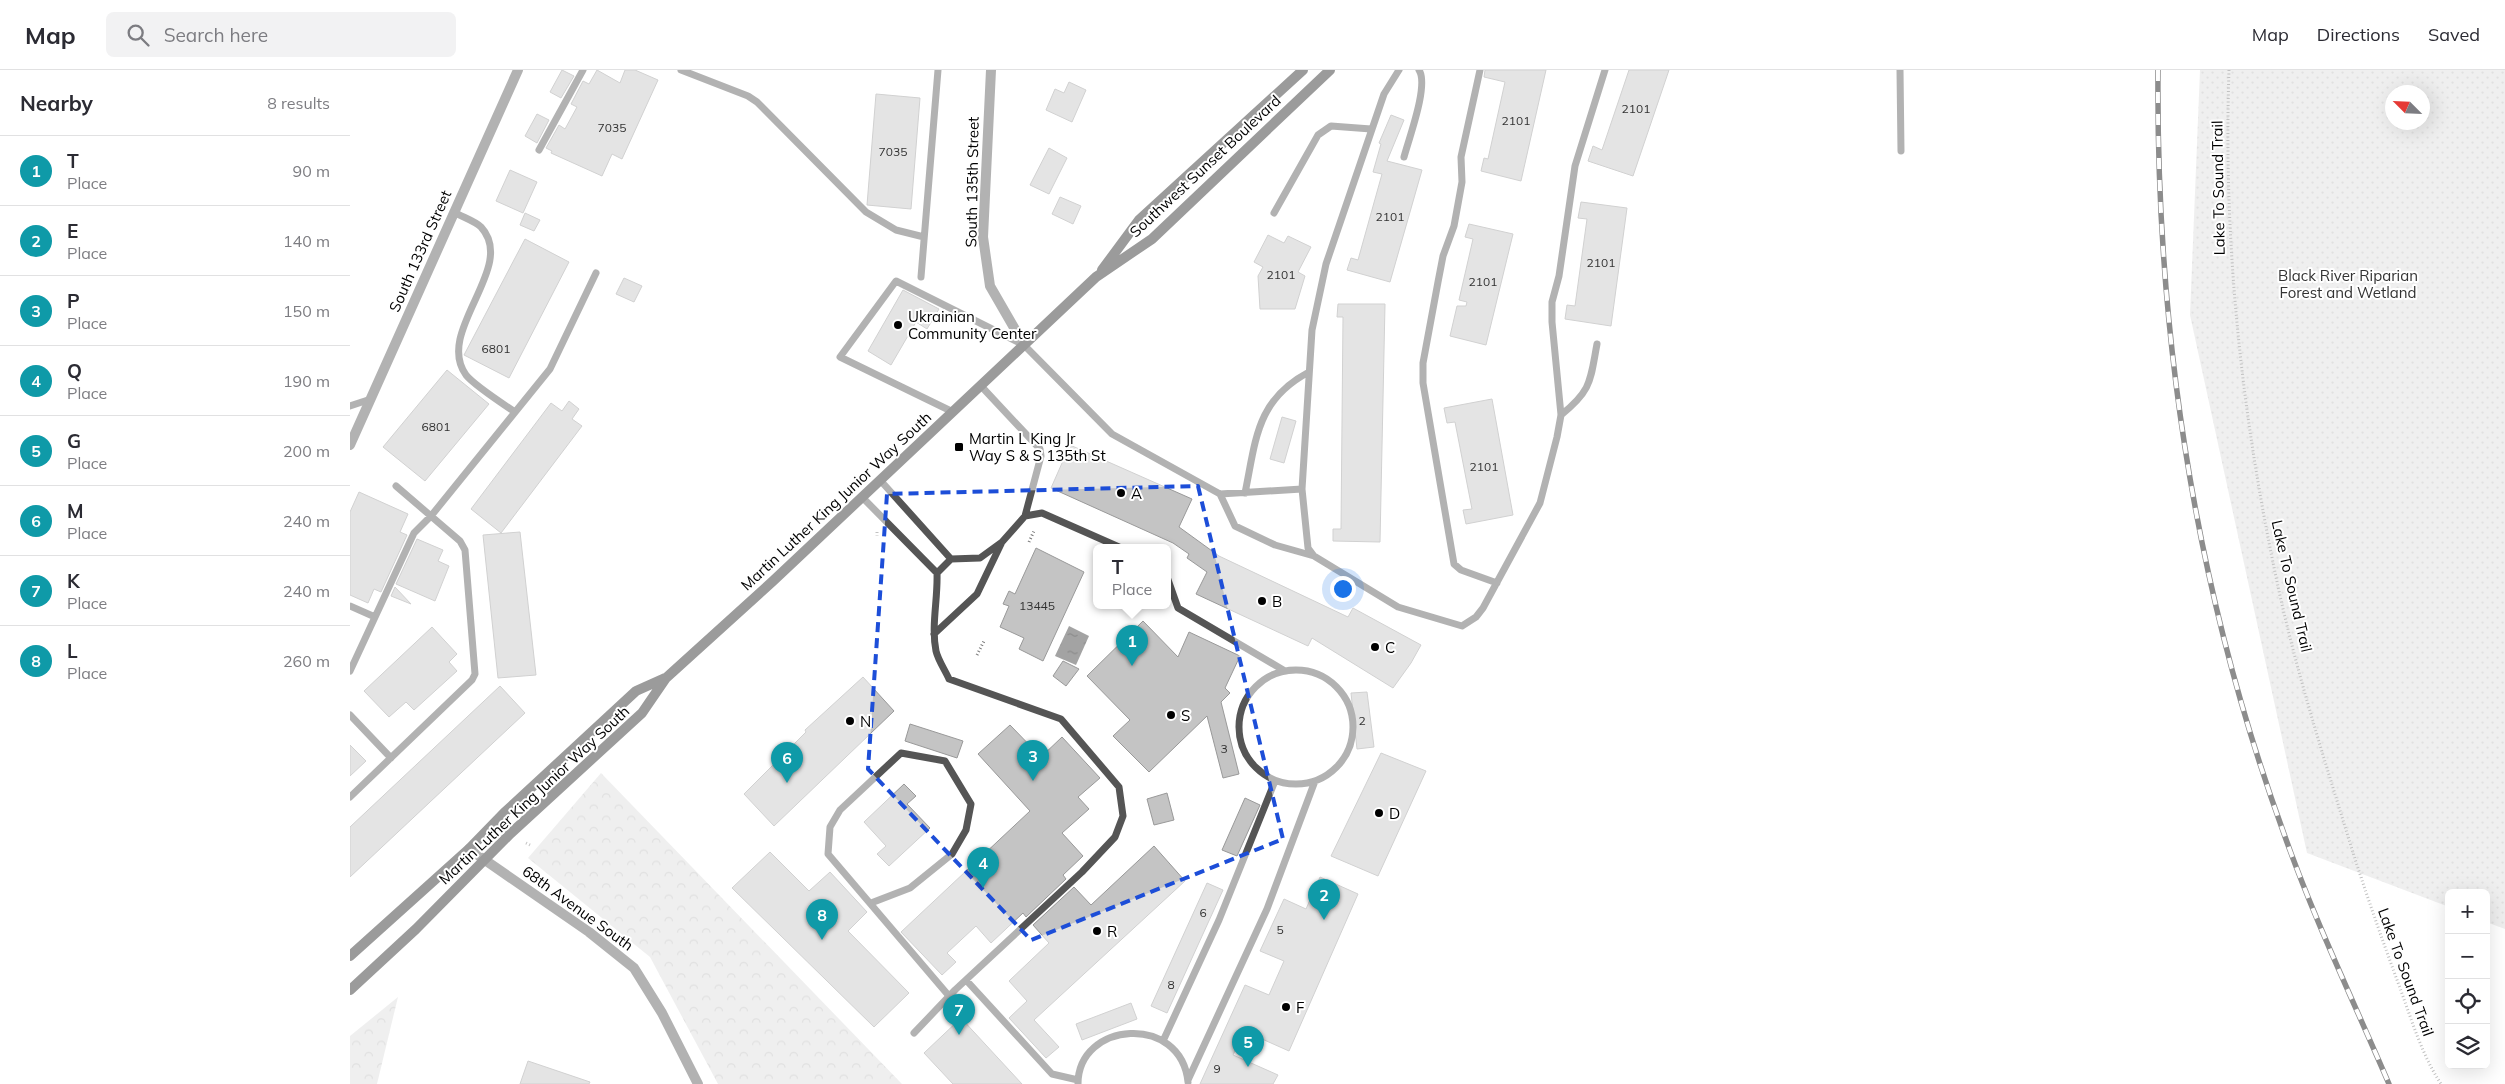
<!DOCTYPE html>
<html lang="en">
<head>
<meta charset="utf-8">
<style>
	:root { --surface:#fff; --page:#f2f2f3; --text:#2b2b33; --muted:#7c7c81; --line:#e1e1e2; --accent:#7c3aed }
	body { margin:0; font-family:Mulish,sans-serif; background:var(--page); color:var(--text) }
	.controls { position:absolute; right:15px; bottom:15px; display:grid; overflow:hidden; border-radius:8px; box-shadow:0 5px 20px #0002 }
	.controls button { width:45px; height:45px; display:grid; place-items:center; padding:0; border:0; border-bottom:1px solid var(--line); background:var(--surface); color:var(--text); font:25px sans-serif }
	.compass { position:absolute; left:2035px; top:15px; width:45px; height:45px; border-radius:50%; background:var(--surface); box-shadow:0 5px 20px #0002; rotate:294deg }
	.you { position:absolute; left:992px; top:518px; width:18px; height:18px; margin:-12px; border:4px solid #fff; border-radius:50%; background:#1a73e8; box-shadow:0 0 0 8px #1a73e833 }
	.badge { display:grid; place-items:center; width:32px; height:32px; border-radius:50%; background:var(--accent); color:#fff; font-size:16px; font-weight:700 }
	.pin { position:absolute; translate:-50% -41px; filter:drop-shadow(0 1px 2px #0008) }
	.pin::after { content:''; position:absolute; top:26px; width:18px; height:15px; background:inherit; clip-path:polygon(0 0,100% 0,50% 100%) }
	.popup { position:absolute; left:743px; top:474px; width:78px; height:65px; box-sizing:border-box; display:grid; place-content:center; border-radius:8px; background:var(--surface); filter:drop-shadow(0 1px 4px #0005); font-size:16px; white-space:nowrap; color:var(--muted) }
	.popup b { font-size:19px; color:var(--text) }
	.popup::after { content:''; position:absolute; left:50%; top:100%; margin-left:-10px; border:10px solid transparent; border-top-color:var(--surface) }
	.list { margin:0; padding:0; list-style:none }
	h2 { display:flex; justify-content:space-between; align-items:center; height:65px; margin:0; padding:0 20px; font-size:21px }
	h2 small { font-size:16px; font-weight:400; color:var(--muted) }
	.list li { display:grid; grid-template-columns:32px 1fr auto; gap:15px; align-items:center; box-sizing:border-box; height:70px; padding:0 20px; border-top:1px solid var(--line) }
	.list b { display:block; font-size:19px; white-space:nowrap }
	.list p { margin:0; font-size:16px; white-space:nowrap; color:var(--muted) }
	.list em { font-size:16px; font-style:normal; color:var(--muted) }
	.icon { flex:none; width:28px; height:28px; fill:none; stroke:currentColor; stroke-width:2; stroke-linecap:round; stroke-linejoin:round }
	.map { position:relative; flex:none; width:2155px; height:1014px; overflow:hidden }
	header { display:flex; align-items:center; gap:30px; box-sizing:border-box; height:70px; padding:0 25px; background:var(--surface); border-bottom:1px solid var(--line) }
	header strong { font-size:24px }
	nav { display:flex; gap:28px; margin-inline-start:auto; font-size:18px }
	.search { width:350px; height:45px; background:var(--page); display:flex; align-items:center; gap:12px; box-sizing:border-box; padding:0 18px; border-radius:8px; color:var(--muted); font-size:19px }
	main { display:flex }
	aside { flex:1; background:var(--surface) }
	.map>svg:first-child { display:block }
	.forest { fill:url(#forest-crowns) }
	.park { fill:url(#park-dots); fill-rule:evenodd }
	.water { fill:url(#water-ripples) }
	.building { fill:#c4c4c4; stroke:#999 }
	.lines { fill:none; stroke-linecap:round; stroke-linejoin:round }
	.path { stroke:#777; stroke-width:3; stroke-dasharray:1 2.5; stroke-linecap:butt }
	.service { stroke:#555; stroke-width:7 }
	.minor { stroke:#555; stroke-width:10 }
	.tertiary { stroke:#555; stroke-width:10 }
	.secondary { stroke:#222; stroke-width:10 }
	.rail-casing { stroke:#000; stroke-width:5.5 }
	.rail { stroke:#fff; stroke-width:4; stroke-dasharray:11; stroke-linecap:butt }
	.marked { fill:none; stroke:#1d4ed8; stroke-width:4; stroke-dasharray:10 6; stroke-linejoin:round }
	.poi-dot { fill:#000; stroke:#fff; stroke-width:2 }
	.labels { text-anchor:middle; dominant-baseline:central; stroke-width:4; stroke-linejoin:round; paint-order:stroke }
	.number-label { font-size:12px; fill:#313131 }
	.street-label { font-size:15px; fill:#000; stroke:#fff }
	.park-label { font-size:15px; fill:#333; stroke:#fff }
	.poi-label { font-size:15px; fill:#000; stroke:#fff; text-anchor:start }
</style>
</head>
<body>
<header>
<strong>Map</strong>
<div class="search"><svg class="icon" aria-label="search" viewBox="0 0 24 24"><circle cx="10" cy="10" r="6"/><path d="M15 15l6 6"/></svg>Search here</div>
<nav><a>Map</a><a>Directions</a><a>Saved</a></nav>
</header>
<main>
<aside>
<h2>Nearby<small>8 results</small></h2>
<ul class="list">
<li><span class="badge" style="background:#0f9aa8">1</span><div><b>T</b><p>Place</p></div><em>90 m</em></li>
<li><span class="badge" style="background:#0f9aa8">2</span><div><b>E</b><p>Place</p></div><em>140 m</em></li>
<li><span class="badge" style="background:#0f9aa8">3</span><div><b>P</b><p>Place</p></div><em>150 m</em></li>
<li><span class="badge" style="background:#0f9aa8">4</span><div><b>Q</b><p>Place</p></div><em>190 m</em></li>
<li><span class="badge" style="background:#0f9aa8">5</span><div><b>G</b><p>Place</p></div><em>200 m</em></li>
<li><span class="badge" style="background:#0f9aa8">6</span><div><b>M</b><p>Place</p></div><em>240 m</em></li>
<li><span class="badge" style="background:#0f9aa8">7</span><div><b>K</b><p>Place</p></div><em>240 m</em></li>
<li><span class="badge" style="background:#0f9aa8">8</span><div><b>L</b><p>Place</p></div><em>260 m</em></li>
</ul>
</aside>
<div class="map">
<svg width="2155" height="1014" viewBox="0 0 2155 1014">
	<defs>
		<pattern id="forest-crowns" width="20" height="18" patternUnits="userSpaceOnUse" patternTransform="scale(1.25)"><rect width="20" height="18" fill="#dcdcdc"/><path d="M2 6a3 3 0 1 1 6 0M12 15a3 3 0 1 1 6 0" fill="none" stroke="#bbb"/></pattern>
		<pattern id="park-dots" width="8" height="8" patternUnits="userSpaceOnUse" patternTransform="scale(1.25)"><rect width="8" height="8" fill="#dcdcdc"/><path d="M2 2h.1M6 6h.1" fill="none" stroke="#bbb" stroke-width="1.8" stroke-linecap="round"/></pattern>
		<pattern id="water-ripples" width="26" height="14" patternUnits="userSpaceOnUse" patternTransform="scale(1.25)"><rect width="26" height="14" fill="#a3a3a3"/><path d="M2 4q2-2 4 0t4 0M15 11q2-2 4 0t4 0" fill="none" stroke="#8b8b8b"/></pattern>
	</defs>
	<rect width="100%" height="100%" fill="#fff"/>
	<path class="forest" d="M251,703L552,1014H368L300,887L178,788Z
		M48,927L27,1014H0V966Z"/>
	<path class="park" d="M1850,0H2155V859L2136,852V823H2099V837L1957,783L1840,245ZM2042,22H2072V52H2042Z"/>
	<path class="water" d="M719,556L739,566L726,595L705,586Z"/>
	<path class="building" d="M212,0L224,6L211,28L200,22Z
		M247,0L270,13L275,0H285L308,10L272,89L262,84L252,106L201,83L202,81L196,78L209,55L215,59L227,37L221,34L233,11L239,14Z
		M1135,0H1196L1171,111L1131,101L1134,88L1138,89L1155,12L1134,7Z
		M1279,0H1319L1283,106L1238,91L1243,76L1252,80Z
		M719,12L736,20L722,52L696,40L705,19L714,23Z
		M526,24L570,28L561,139L517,135Z
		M187,44L199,50L187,73L175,66Z
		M1041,45L1054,50L1037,91L1072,100L1040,212L997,200L1001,188L1008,190L1032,104L1023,102L1031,74L1029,73Z
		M699,78L717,88L699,124L680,115Z
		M160,100L187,112L173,143L146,131Z
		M710,127L731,136L723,154L702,144Z
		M1231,132L1277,138L1261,256L1215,249L1217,235L1225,236L1237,149L1228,148Z
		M175,143L190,150L184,161L170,155Z
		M1119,154L1163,164L1136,275L1100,266L1107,236H1116L1117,232L1109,230L1123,169L1115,167Z
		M918,165L934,173L938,166L961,177L948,202L955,206L945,239H910L908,206L913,197L904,192Z
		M175,169L219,192L159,308L114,285Z
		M274,208L292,216L284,232L266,224Z
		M553,220L589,239L577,259L566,252L541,295L518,281Z
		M988,234H1035L1030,472L983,471V459H991L993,247H987Z
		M97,300L139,334L75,411L33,377Z
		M1142,329L1163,445L1116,454L1113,440L1122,439L1105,352L1097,353L1094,338Z
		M219,331L229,339L222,349L232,356L151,463L121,439L201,333L212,341Z
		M932,347L946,351L934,393L920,389Z
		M720,375L842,429L829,457L869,486L998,547L1003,538L1071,575L1061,593L1043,618L962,568L958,576L846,524L857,502L837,488L839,484L823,473L701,418Z
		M9,422L58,444L50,462L57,465L31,522L24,519L18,533L0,525V442Z
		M170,462L186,605L148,608L133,465Z
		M67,469L93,480L88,491L99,496L85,531L46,514Z
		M686,478L734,502L693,591L669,579L674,568L650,557L659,536L653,534L659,521L665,524Z
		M45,517L61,534L41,526Z
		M793,551L828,587L839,562L890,586L875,618L880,623L871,632L889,704L873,708L857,646L799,702L763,666L780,650L737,606Z
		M82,557L107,584L99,592L107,601L64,640L56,632L39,647L14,621Z
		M713,591L729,599L716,616L703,606Z
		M513,607L544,641L424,756L394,724L456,662L455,660Z
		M150,616L175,643L0,807V757Z
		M1017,622L1024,677L1007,679L1001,623Z
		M560,654L613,671L607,688L555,671Z
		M660,655L691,687L712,667L750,708L728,727L739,739L712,763L733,786L713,805L716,809L676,847L673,843L641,873L626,856L597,883L606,892L592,905L551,862L680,741L628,684Z
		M0,675L16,691L0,706Z
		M1031,683L1076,701L1028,806L981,786Z
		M554,714L566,726L557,734L580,758L539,796L527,784L536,776L514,752Z
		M817,723L824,750L804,755L797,729Z
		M895,728L910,735L887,786L872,780Z
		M804,776L835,811L684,950L709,977L696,988L659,948L677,931L659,911L699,873L683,855L724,817L741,835Z
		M420,782L459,821L480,802L517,842L498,861L559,923L524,957L382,818Z
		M970,807L1008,824L939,981L894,961L883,985L928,1005L923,1014H850L895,915L919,925L934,891L910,881L934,829L956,839Z
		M857,813L873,820L817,943L801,936Z
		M781,933L787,949L732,970L726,954Z
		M611,948L672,1014H603L574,983Z
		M178,991L240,1012L239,1014H170Z"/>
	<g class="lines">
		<path class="path" d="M1879,0C1873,175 1892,350 1929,521C1949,612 1978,701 2005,789C2019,832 2034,875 2050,918C2062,951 2072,985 2091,1014
			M527,462V466
			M679,472L684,461
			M627,585L634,571
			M176,773L180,775"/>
		<path class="service" d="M331,0L398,26L407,32L516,142L546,160L574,167
			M1130,0L1111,87L1112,112L1104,156L1093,186L1088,212L1073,293V313L1104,494L1111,500L1147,513
			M1550,0L1551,81
			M189,80L233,0
			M1054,87C1059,68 1079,15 1069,0
			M104,142C112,147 125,151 131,157C168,197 84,261 116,305C124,315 153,334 165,342
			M924,143L968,65L981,56L1021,59
			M571,207L588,0
			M631,316L690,379L691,386L675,446
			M0,336L21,329
			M603,342L490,287L546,211L674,275L762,364L870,424L952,419L962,260L976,194L1034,24L1049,0
			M1211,345C1242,320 1240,311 1247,274
			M530,410L601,489
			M952,419L958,478L964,486L1048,537L1112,556L1126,547L1133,538L1190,433L1207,367L1211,345L1202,252V232L1209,206L1225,96L1255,0
			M895,423C906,370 906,330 959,302
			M870,424L885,456L925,475L964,486
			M512,427L587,503
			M817,507L828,538L935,601
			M0,536L25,547
			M584,564L627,524L651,474
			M889 657a57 57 0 1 1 114 0a57 57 0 1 1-114 0Z
			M0,601L64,463L81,446L200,299L246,203
			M0,645L41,688
			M0,727L122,610L125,604L115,480L110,471L46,416
			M521,833L560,818L602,784L616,760L621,734L595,691L551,683L490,740L480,757L478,784L599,926
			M616,910L702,1004L728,1010
			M564,963L605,920L732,802L765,767L773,746L769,717L711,649L599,609C595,600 588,590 586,581C581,556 588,529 587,503L601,489L630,488L652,472L675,446L692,443L769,477
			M813,971L869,850L925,711
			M838,1010L917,839L965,711
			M728,1014C728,951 831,943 838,1012"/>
		<path class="minor" d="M641,0L633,167L640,216L674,275"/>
		<path class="tertiary" d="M0,375L168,0
			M119,779L239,862L284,898L312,943L348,1014"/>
		<path class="secondary" d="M752,200L789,150L953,0
			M0,886L119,779L154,743L286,621L315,608
			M0,920L66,859L160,764L292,643L316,608L423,511L746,207L802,169L980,0"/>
		<defs>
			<path id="rail" d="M1808,0C1806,261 1844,516 1933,761C1963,847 2003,930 2039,1014"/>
		</defs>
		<use href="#rail" class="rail-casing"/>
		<use href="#rail" class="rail"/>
	</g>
	<path d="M0 0H2155V1014H0ZM848,416L933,769L681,870L518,699L537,424Z" fill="#fff" fill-opacity=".55" fill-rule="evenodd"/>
	<path class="marked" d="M848,416L933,769L681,870L518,699L537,424Z"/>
	<g class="poi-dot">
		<circle cx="548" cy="255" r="5"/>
		<rect x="604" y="372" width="10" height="10" rx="2.5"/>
		<circle cx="771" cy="423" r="5"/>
		<circle cx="912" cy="531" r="5"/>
		<circle cx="1025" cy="577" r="5"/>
		<circle cx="821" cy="645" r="5"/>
		<circle cx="500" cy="651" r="5"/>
		<circle cx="1029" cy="743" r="5"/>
		<circle cx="747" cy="861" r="5"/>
		<circle cx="936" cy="937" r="5"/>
	</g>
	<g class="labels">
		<g class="number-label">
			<text x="1286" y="38">2101</text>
			<text x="1166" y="50">2101</text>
			<text x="262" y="57">7035</text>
			<text x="543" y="81">7035</text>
			<text x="1040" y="146">2101</text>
			<text x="1251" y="192">2101</text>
			<text x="931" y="204">2101</text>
			<text x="1133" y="211">2101</text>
			<text x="146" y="278">6801</text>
			<text x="86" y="356">6801</text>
			<text x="1134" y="396">2101</text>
			<text x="687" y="535">13445</text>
			<text x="1012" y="650">2</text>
			<text x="874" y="678">3</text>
			<text x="853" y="842">6</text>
			<text x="930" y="859">5</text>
			<text x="821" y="914">8</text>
			<text x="867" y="998">9</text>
		</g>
		<g class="street-label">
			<text transform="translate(855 96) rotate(-43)">Southwest Sunset Boulevard</text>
			<text transform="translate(622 112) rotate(-89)">South 135th Street</text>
			<text transform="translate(1868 118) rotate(-91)">Lake To Sound Trail</text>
			<text transform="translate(70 181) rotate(-66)">South 133rd Street</text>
			<text transform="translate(486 431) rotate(-43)">Martin Luther King Junior Way South</text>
			<text transform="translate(1942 516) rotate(77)">Lake To Sound Trail</text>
			<text transform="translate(184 725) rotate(-43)">Martin Luther King Junior Way South</text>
			<text transform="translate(228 838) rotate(36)">68th Avenue South</text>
			<text transform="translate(2056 902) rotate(70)">Lake To Sound Trail</text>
		</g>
		<g class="park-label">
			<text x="1998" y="205">Black River Riparian<tspan x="1998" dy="17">Forest and Wetland</tspan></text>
		</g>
		<g class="poi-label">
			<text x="558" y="246">Ukrainian<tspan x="558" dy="17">Community Center</tspan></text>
			<text x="619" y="368">Martin L King Jr<tspan x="619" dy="17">Way S &amp; S 135th St</tspan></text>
			<text x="781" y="423">A</text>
			<text x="922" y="531">B</text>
			<text x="1035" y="577">C</text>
			<text x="831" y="645">S</text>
			<text x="510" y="651">N</text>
			<text x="1039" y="743">D</text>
			<text x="757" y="861">R</text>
			<text x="946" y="937">F</text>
		</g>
	</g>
</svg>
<div class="controls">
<button>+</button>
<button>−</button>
<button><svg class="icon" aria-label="locate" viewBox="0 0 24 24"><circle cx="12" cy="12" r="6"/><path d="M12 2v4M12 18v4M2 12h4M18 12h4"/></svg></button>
<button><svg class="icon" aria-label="layers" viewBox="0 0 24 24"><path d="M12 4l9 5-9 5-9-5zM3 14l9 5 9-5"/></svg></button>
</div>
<svg class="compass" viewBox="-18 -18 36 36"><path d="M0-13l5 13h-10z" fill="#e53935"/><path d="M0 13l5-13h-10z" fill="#7c7c81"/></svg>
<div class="you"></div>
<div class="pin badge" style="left:782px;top:596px;background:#0f9aa8">1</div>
<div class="popup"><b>T</b>Place</div>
<div class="pin badge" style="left:974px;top:850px;background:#0f9aa8">2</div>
<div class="pin badge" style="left:683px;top:711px;background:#0f9aa8">3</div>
<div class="pin badge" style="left:633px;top:818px;background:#0f9aa8">4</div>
<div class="pin badge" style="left:898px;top:997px;background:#0f9aa8">5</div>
<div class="pin badge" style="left:437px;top:713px;background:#0f9aa8">6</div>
<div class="pin badge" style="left:609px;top:965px;background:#0f9aa8">7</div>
<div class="pin badge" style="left:472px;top:870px;background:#0f9aa8">8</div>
</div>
</main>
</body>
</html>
